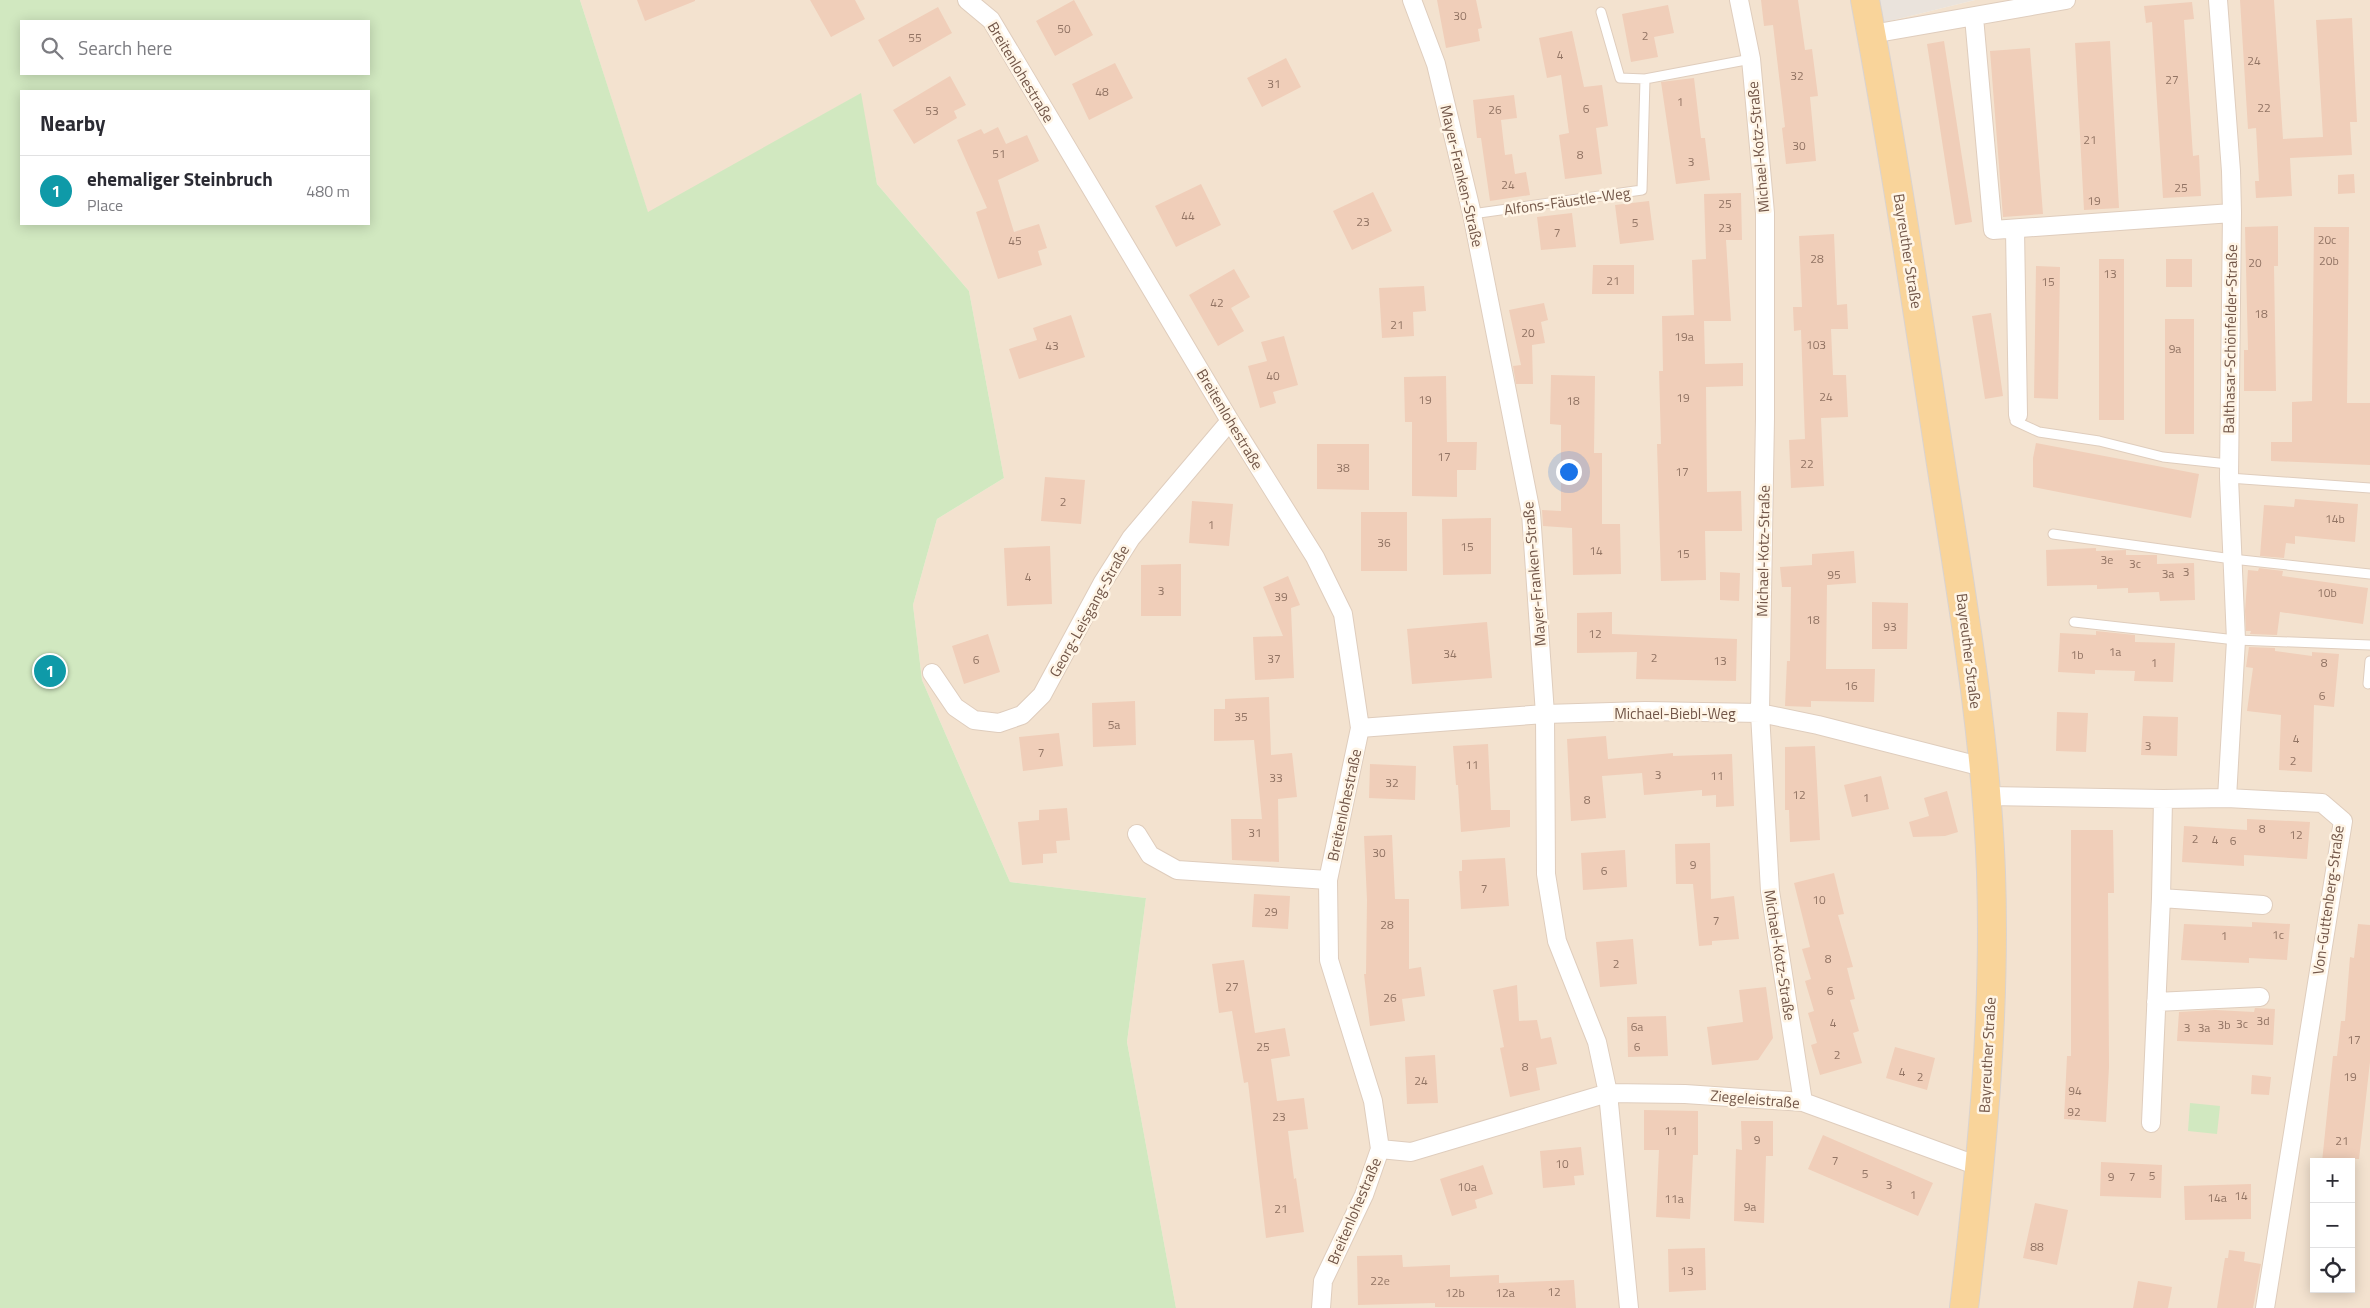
<!DOCTYPE html>
<html lang="en">
<head>
<meta charset="utf-8">
<style>
	:root { --surface:#fff; --page:#f2f2f3; --text:#2b2b33; --muted:#7c7c81; --line:#e1e1e2; --accent:#0b8043 }
	body { margin:0; font-family:"Titillium Web",sans-serif; background:var(--page); color:var(--text) }
	.controls { position:absolute; right:15px; bottom:15px; display:grid; overflow:hidden; border-radius:0px; box-shadow:0 2px 12px #0003 }
	.controls button { width:45px; height:45px; display:grid; place-items:center; padding:0; border:0; border-bottom:1px solid var(--line); background:var(--surface); color:var(--text); font:25px sans-serif }
	.you { position:absolute; left:1568px; top:471px; width:18px; height:18px; margin:-12px; border:4px solid #fff; border-radius:50%; background:#1a73e8; box-shadow:0 0 0 8px #1a73e833 }
	.badge { display:grid; place-items:center; width:32px; height:32px; border-radius:50%; background:var(--accent); color:#fff; font-size:16px; font-weight:700 }
	.pin { position:absolute; translate:-50% -50%; border:2px solid #fff; box-shadow:0 1px 5px #0006 }
	.list { margin:0; padding:0; list-style:none }
	h2 { display:flex; justify-content:space-between; align-items:center; height:65px; margin:0; padding:0 20px; font-size:21px }
	h2 small { font-size:16px; font-weight:400; color:var(--muted) }
	.list li { display:grid; grid-template-columns:32px 1fr auto; gap:15px; align-items:center; box-sizing:border-box; height:70px; padding:0 20px; border-top:1px solid var(--line) }
	.list b { display:block; font-size:19px; white-space:nowrap }
	.list p { margin:0; font-size:16px; white-space:nowrap; color:var(--muted) }
	.list em { font-size:16px; font-style:normal; color:var(--muted) }
	.icon { flex:none; width:28px; height:28px; fill:none; stroke:currentColor; stroke-width:2; stroke-linecap:round; stroke-linejoin:round }
	.map { position:relative; flex:none; width:2370px; height:1308px; overflow:hidden }
	.search { position:absolute; background:var(--surface); box-shadow:0 2px 12px #0003; left:20px; top:20px; width:350px; height:55px; display:flex; align-items:center; gap:12px; box-sizing:border-box; padding:0 18px; border-radius:0px; color:var(--muted); font-size:19px }
	.panel { position:absolute; background:var(--surface); box-shadow:0 2px 12px #0003; left:20px; top:90px; width:350px; height:135px; border-radius:0px }
	.map>svg:first-child { display:block }
	.residential { fill:#f3e2cf; fill-rule:evenodd }
	.industrial { fill:#eae3dc }
	.green { fill:#d1e8c0; fill-rule:evenodd }
	.building { fill:#f0ceb9 }
	.lines { fill:none; stroke-linecap:round; stroke-linejoin:round }
	.lane-casing { stroke:#dfcdbd; stroke-width:11 }
	.street-casing { stroke:#dfcdbd; stroke-width:20 }
	.primary-casing { stroke:#dad3cf; stroke-width:30 }
	.lane { stroke:#fff; stroke-width:9 }
	.street { stroke:#fff; stroke-width:18 }
	.primary { stroke:#f9d49a; stroke-width:28 }
	.labels { text-anchor:middle; dominant-baseline:central; stroke-width:5; stroke-linejoin:round; paint-order:stroke }
	.number-label { font-size:12px; fill:#927464 }
	.street-label { font-size:15px; fill:#725648; stroke:#fff5e6 }
</style>
</head>
<body>
<div class="map">
<svg width="2370" height="1308" viewBox="0 0 2370 1308">
	<rect width="100%" height="100%" fill="#fbf1e1"/>
	<path class="residential" d="M580,0H1865L1870,26L1975,0H2370V1308H1176L1127,1042L1146,898L1010,882L922,680L913,605L937,519L1004,478L969,291L877,184L860,94L648,213ZM2314,1162H2351V1289H2314Z"/>
	<path class="industrial" d="M1865,0H1975L1870,26Z"/>
	<path class="green" d="M0,0H580L648,212L861,93L877,184L969,291L1004,478L937,519L913,605L922,680L1010,882L1146,898L1127,1042L1176,1308H0ZM21,21H369V74H21ZM21,91H369V224H21Z
		M2190,1103L2220,1106L2217,1134L2188,1131Z"/>
	<path class="building" d="M637,0H695V1L645,21Z
		M810,0H855L865,19L831,37Z
		M1074,0L1093,35L1055,56L1036,21Z
		M1437,0H1476L1482,28L1478,29L1480,41L1446,48Z
		M1761,0H1798L1805,50L1812,49L1818,96L1810,97L1816,161L1786,164L1782,128L1785,127L1773,25L1764,26Z
		M2240,0H2274L2283,139L2323,137L2316,20L2352,18L2357,122H2350L2352,155L2290,158L2292,196L2256,198L2255,181H2259L2256,128L2248,129Z
		M2192,2L2194,19L2184,20L2193,156L2199,155L2201,196L2163,198L2152,22L2146,23L2144,6Z
		M1668,5L1674,33L1654,37L1658,57L1631,62L1622,14Z
		M938,7L952,33L893,67L878,40Z
		M1572,31L1584,87L1602,85L1608,126L1596,128L1602,174L1565,179L1559,135L1569,133L1561,75L1547,78L1539,38Z
		M1944,41L1972,222L1955,225L1927,44Z
		M2110,41L2119,208L2084,210L2075,43Z
		M2030,48L2043,214L2003,217L1990,51Z
		M1286,58L1301,87L1262,107L1247,78Z
		M1115,63L1133,98L1089,120L1072,84Z
		M950,76L966,105L954,111L957,118L914,144L893,110Z
		M1694,78L1701,138H1705L1710,180L1676,184L1661,82Z
		M1514,95L1517,118L1501,120L1505,155L1512,154L1515,174L1526,172L1530,195L1490,201L1481,138H1477L1473,100Z
		M998,127L1006,144L1027,135L1039,161L998,180L1014,232L1039,224L1047,248L1038,251L1042,265L998,279L976,212L987,208L957,140L981,129L984,134Z
		M2354,174L2355,193L2338,194V175Z
		M1201,184L1221,225L1176,247L1155,206Z
		M1373,192L1392,231L1352,250L1333,211Z
		M1741,193L1742,240H1726L1731,321H1704L1705,364L1743,363V386L1706,387L1707,492L1741,491L1742,531H1705L1706,580L1661,581L1657,444H1661L1659,371H1663L1662,316L1694,315L1692,260L1706,259L1704,194Z
		M1649,201L1654,240L1620,244L1615,205Z
		M1572,213L1576,247L1541,250L1537,217Z
		M2278,226V266H2274L2276,391H2244V350H2248L2245,227Z
		M2314,227H2349L2347,403H2370V465L2271,461V442H2292V402L2312,401Z
		M1834,234L1837,305L1847,304L1848,329H1831L1833,375H1846L1848,417L1821,418L1824,486L1791,488L1789,440L1805,439L1801,330L1794,331L1793,307H1802L1799,236Z
		M2099,259H2124V420H2099Z
		M2166,259H2192V287H2166Z
		M1593,265H1634V294H1592Z
		M2036,266L2060,267L2058,399L2034,398Z
		M1234,269L1250,297L1231,308L1244,331L1218,346L1189,295Z
		M1424,286L1426,311L1413,312L1414,336L1382,338L1379,288Z
		M1544,303L1548,320L1541,322L1545,343L1532,345L1533,384H1516L1513,366L1521,365L1509,310Z
		M1991,313L2003,396L1985,399L1972,316Z
		M1071,315L1085,357L1019,379L1009,349L1037,340L1033,328Z
		M2165,319H2194V434H2165Z
		M1284,336L1298,385L1273,392L1276,403L1260,408L1248,366L1267,361L1261,342Z
		M1551,375L1595,376L1594,453H1602V524H1620L1621,574L1573,575L1572,528L1543,526L1542,510L1561,511V425L1550,424Z
		M1446,376L1447,442H1477L1476,470H1457V497L1412,496V422H1405L1404,377Z
		M2036,443L2199,474L2191,518L2033,487V458Z
		M1317,444H1369V490L1317,489Z
		M1045,477L1085,480L1081,524L1041,521Z
		M2295,499L2358,504L2355,542L2295,536V544L2286,543L2284,558L2260,556L2264,505L2294,507Z
		M1192,501L1233,504L1229,546L1189,543Z
		M1361,512H1407V571H1361Z
		M1491,518V574L1443,575L1442,519Z
		M1050,546L1052,604L1007,606L1004,548Z
		M2096,548V551L2126,550V555H2157V564L2194,563L2195,600L2160,601L2159,592L2128,593V588L2097,589V585L2047,586L2046,550Z
		M1854,551L1856,583L1827,585L1826,669H1875L1874,702L1811,701V707L1785,706L1787,661H1790L1791,587H1782L1780,567L1812,565V554Z
		M1181,564V616H1141V565Z
		M2259,568L2283,571L2282,576L2368,588L2363,624L2280,612L2277,635L2250,634L2251,631H2246L2245,611L2248,570L2258,571Z
		M1720,572L1740,573L1739,601L1720,600Z
		M1288,576L1300,605L1291,608L1294,678L1255,680L1253,637L1283,636L1263,587Z
		M1872,602L1908,603L1907,649H1872Z
		M1612,612V634L1737,639L1736,681L1636,679L1637,652L1577,653V613Z
		M1487,622L1492,678L1412,684L1407,629Z
		M2096,631L2135,635V642L2175,643L2173,682L2134,681L2135,671L2095,670V674L2058,672L2060,633L2096,635Z
		M988,634L1000,672L964,684L952,646Z
		M2249,647L2275,648V651L2312,656V652L2339,654L2334,707L2314,705L2312,772L2279,770L2281,715L2247,711L2253,668L2246,667Z
		M1269,697L1271,755L1292,753L1297,797L1278,799L1279,862L1232,860L1231,819H1262L1254,740L1214,741V709H1225V699Z
		M1135,701L1136,745L1093,747L1092,703Z
		M2057,712L2088,713L2086,752L2056,751Z
		M2143,716L2178,717L2177,756L2141,755Z
		M1059,733L1063,766L1023,771L1019,737Z
		M1606,736L1608,759L1673,753V756L1732,754L1734,806L1716,807V795L1702,796V790L1644,795L1642,773L1602,776L1606,818L1571,821L1567,739Z
		M1488,744L1491,810H1510V827L1461,832L1458,785H1456L1453,746Z
		M1815,746L1820,840L1790,842L1789,810H1785V747Z
		M1370,764L1416,766L1415,800L1369,798Z
		M1881,776L1889,809L1852,817L1844,785Z
		M1947,791L1958,832L1945,836L1913,837L1909,822L1929,816L1924,798Z
		M1067,808L1070,840L1056,841L1057,853L1043,854V863L1022,865L1018,822L1039,820V810Z
		M2247,819L2310,822L2307,859L2244,855V866L2182,862L2184,826L2247,830Z
		M2071,830H2113L2114,893H2108L2109,1067L2106,1122L2064,1119L2067,1056H2071Z
		M1392,835L1395,899H1409V969L1421,967L1425,996L1402,999L1405,1021L1370,1026L1364,974H1366L1367,900L1364,836Z
		M1710,843L1711,899L1734,896L1739,939L1712,941V945L1699,946L1693,884H1676L1675,844Z
		M1625,850L1627,887L1583,890L1581,853Z
		M1505,858L1509,906L1461,909L1459,871H1462V860Z
		M1834,873L1844,914L1838,915L1853,967L1847,968L1855,999L1850,1000L1859,1031L1853,1033L1862,1063L1820,1075L1811,1045L1817,1043L1808,1013L1814,1011L1805,981L1811,979L1802,949L1810,947L1794,883Z
		M1254,894L1290,896L1288,929L1252,927Z
		M2252,922L2290,924L2287,960L2249,958V963L2181,960L2184,924L2252,927Z
		M2358,924L2370,925V1062L2359,1159H2355V1162H2322L2333,1056H2337L2341,1021H2345L2350,957L2354,958Z
		M1633,939L1637,984L1600,987L1596,942Z
		M1244,960L1255,1033L1285,1028L1290,1056L1271,1059L1277,1101L1304,1098L1308,1129L1288,1131L1294,1179L1296,1178L1304,1232L1266,1238L1248,1082L1244,1083L1232,1011L1219,1013L1212,964Z
		M1517,985L1519,1021L1537,1020L1541,1039L1551,1037L1557,1064L1536,1068L1540,1090L1510,1097L1500,1048L1504,1047L1493,990Z
		M1766,987L1773,1038L1758,1060L1712,1065L1707,1027L1743,1022L1739,990Z
		M2255,1008L2275,1009L2273,1045L2177,1041L2179,1012L2215,1010L2254,1012Z
		M1666,1016L1668,1056L1628,1057L1627,1017Z
		M1895,1047L1935,1058L1927,1090L1886,1078Z
		M1435,1055L1438,1103L1407,1104L1405,1057Z
		M2252,1075L2271,1077L2269,1095L2251,1094Z
		M1644,1110L1698,1111V1155H1693L1690,1219L1656,1217L1659,1150H1644Z
		M1741,1121H1773V1156H1766L1764,1223L1734,1221L1736,1149L1742,1150Z
		M1823,1135L1933,1183L1918,1216L1808,1169Z
		M1581,1147L1584,1175L1574,1176L1575,1185L1543,1188L1540,1151Z
		M2101,1162L2162,1165L2161,1198L2100,1196Z
		M1483,1165L1493,1194L1475,1200L1477,1208L1452,1216L1440,1179Z
		M2251,1184V1219L2185,1220L2184,1186Z
		M2035,1203L2068,1210L2057,1265L2023,1258Z
		M1705,1248L1706,1290L1669,1292L1668,1249Z
		M2229,1250L2245,1252L2244,1261L2261,1264L2253,1308H2217L2225,1258H2228Z
		M1402,1255L1403,1267L1450,1265V1277L1499,1275V1283L1574,1280L1576,1308L1435,1307V1303L1358,1305L1357,1256Z
		M2138,1281L2172,1287L2168,1308H2133Z"/>
	<g class="lines">
		<defs>
			<path id="lane" d="M1601,12L1620,78L1645,79
				M1472,214L1642,190L1645,79L1751,59
				M2015,421L2039,432L2099,441L2163,457L2228,464
				M2229,478L2370,488
				M2053,534L2232,559L2370,574
				M2074,622L2236,640L2370,645
				M2368,684L2370,661"/>
			<path id="street" d="M967,0L991,20L1230,421L1315,557L1343,614L1360,728L1328,880L1329,960L1373,1101L1380,1149L1364,1195L1323,1281L1321,1308
				M1412,0L1436,64L1472,214L1531,513L1545,714L1546,874L1557,941L1597,1042L1608,1093L1629,1308
				M1739,0L1751,59L1765,213V418L1760,713L1770,891L1803,1102
				M2218,0L2231,171L2232,213L2229,478L2236,640L2227,798
				M1974,17L1993,230L2232,213
				M1872,34L2066,0
				M2015,229L2018,415
				M932,673L955,707L974,720L999,723L1022,715L1042,695L1103,582L1131,538L1230,421
				M1360,728L1545,714L1645,711L1760,713L1818,725L1983,767
				M1986,796L2163,799L2227,798L2322,803L2343,821L2265,1308
				M1137,834L1150,855L1177,870L1328,880
				M2161,898L2263,905
				M2156,1002L2260,997
				M2151,1123L2161,898L2163,799
				M1380,1149L1411,1152L1608,1093L1685,1094L1803,1102L1981,1167"/>
			<path id="primary" d="M1865,0C1894,154 1917,309 1941,464C1962,599 1986,735 1991,872C1996,1018 1981,1164 1964,1308"/>
		</defs>
		<use href="#lane" class="lane-casing"/>
		<use href="#street" class="street-casing"/>
		<use href="#primary" class="primary-casing"/>
		<use href="#lane" class="lane"/>
		<use href="#street" class="street"/>
		<use href="#primary" class="primary"/>
	</g>
	<g class="labels">
		<g class="number-label">
			<text x="1460" y="15">30</text>
			<text x="1064" y="28">50</text>
			<text x="1645" y="35">2</text>
			<text x="915" y="37">55</text>
			<text x="1560" y="54">4</text>
			<text x="2254" y="60">24</text>
			<text x="1797" y="75">32</text>
			<text x="2172" y="79">27</text>
			<text x="1274" y="83">31</text>
			<text x="1102" y="91">48</text>
			<text x="1680" y="101">1</text>
			<text x="2264" y="107">22</text>
			<text x="1586" y="108">6</text>
			<text x="1495" y="109">26</text>
			<text x="932" y="110">53</text>
			<text x="2090" y="139">21</text>
			<text x="1799" y="145">30</text>
			<text x="999" y="153">51</text>
			<text x="1580" y="154">8</text>
			<text x="1691" y="161">3</text>
			<text x="1508" y="184">24</text>
			<text x="2181" y="187">25</text>
			<text x="2094" y="200">19</text>
			<text x="1725" y="203">25</text>
			<text x="1188" y="215">44</text>
			<text x="1363" y="221">23</text>
			<text x="1635" y="222">5</text>
			<text x="1725" y="227">23</text>
			<text x="1557" y="232">7</text>
			<text x="2327" y="239">20c</text>
			<text x="1015" y="240">45</text>
			<text x="1817" y="258">28</text>
			<text x="2329" y="260">20b</text>
			<text x="2255" y="262">20</text>
			<text x="2110" y="273">13</text>
			<text x="1613" y="280">21</text>
			<text x="2048" y="281">15</text>
			<text x="1217" y="302">42</text>
			<text x="2261" y="313">18</text>
			<text x="1397" y="324">21</text>
			<text x="1528" y="332">20</text>
			<text x="1684" y="336">19a</text>
			<text x="1816" y="344">103</text>
			<text x="1052" y="345">43</text>
			<text x="2175" y="348">9a</text>
			<text x="1273" y="375">40</text>
			<text x="1826" y="396">24</text>
			<text x="1683" y="397">19</text>
			<text x="1425" y="399">19</text>
			<text x="1573" y="400">18</text>
			<text x="1444" y="456">17</text>
			<text x="1807" y="463">22</text>
			<text x="1343" y="467">38</text>
			<text x="1682" y="471">17</text>
			<text x="1063" y="501">2</text>
			<text x="2335" y="518">14b</text>
			<text x="1211" y="524">1</text>
			<text x="1384" y="542">36</text>
			<text x="1467" y="546">15</text>
			<text x="1596" y="550">14</text>
			<text x="1683" y="553">15</text>
			<text x="2107" y="559">3e</text>
			<text x="2135" y="563">3c</text>
			<text x="2186" y="571">3</text>
			<text x="2168" y="573">3a</text>
			<text x="1834" y="574">95</text>
			<text x="1028" y="576">4</text>
			<text x="1161" y="590">3</text>
			<text x="2327" y="592">10b</text>
			<text x="1281" y="596">39</text>
			<text x="1813" y="619">18</text>
			<text x="1890" y="626">93</text>
			<text x="1595" y="633">12</text>
			<text x="2115" y="651">1a</text>
			<text x="1450" y="653">34</text>
			<text x="2077" y="654">1b</text>
			<text x="1654" y="657">2</text>
			<text x="1274" y="658">37</text>
			<text x="976" y="659">6</text>
			<text x="1720" y="660">13</text>
			<text x="2154" y="662">1</text>
			<text x="2324" y="662">8</text>
			<text x="1851" y="685">16</text>
			<text x="2322" y="695">6</text>
			<text x="1241" y="716">35</text>
			<text x="1114" y="724">5a</text>
			<text x="2296" y="738">4</text>
			<text x="2148" y="745">3</text>
			<text x="1041" y="752">7</text>
			<text x="2293" y="760">2</text>
			<text x="1472" y="764">11</text>
			<text x="1658" y="774">3</text>
			<text x="1717" y="775">11</text>
			<text x="1276" y="777">33</text>
			<text x="1392" y="782">32</text>
			<text x="1799" y="794">12</text>
			<text x="1866" y="797">1</text>
			<text x="1587" y="799">8</text>
			<text x="2262" y="828">8</text>
			<text x="1255" y="832">31</text>
			<text x="2296" y="834">12</text>
			<text x="2195" y="838">2</text>
			<text x="2215" y="839">4</text>
			<text x="2233" y="840">6</text>
			<text x="1379" y="852">30</text>
			<text x="1693" y="864">9</text>
			<text x="1604" y="870">6</text>
			<text x="1484" y="888">7</text>
			<text x="1819" y="899">10</text>
			<text x="1271" y="911">29</text>
			<text x="1716" y="920">7</text>
			<text x="1387" y="924">28</text>
			<text x="2278" y="934">1c</text>
			<text x="2224" y="935">1</text>
			<text x="1828" y="958">8</text>
			<text x="1616" y="963">2</text>
			<text x="1232" y="986">27</text>
			<text x="1830" y="990">6</text>
			<text x="1390" y="997">26</text>
			<text x="2263" y="1020">3d</text>
			<text x="1833" y="1022">4</text>
			<text x="2242" y="1023">3c</text>
			<text x="2224" y="1024">3b</text>
			<text x="1637" y="1026">6a</text>
			<text x="2187" y="1027">3</text>
			<text x="2204" y="1027">3a</text>
			<text x="2354" y="1039">17</text>
			<text x="1263" y="1046">25</text>
			<text x="1637" y="1046">6</text>
			<text x="1837" y="1054">2</text>
			<text x="1525" y="1066">8</text>
			<text x="1902" y="1071">4</text>
			<text x="1920" y="1076">2</text>
			<text x="2350" y="1076">19</text>
			<text x="1421" y="1080">24</text>
			<text x="2075" y="1090">94</text>
			<text x="2074" y="1111">92</text>
			<text x="1279" y="1116">23</text>
			<text x="1671" y="1130">11</text>
			<text x="1757" y="1139">9</text>
			<text x="2342" y="1140">21</text>
			<text x="1835" y="1160">7</text>
			<text x="1562" y="1163">10</text>
			<text x="1865" y="1173">5</text>
			<text x="2152" y="1175">5</text>
			<text x="2111" y="1176">9</text>
			<text x="2132" y="1176">7</text>
			<text x="1889" y="1184">3</text>
			<text x="1467" y="1186">10a</text>
			<text x="1913" y="1194">1</text>
			<text x="2241" y="1195">14</text>
			<text x="2217" y="1197">14a</text>
			<text x="1674" y="1198">11a</text>
			<text x="1750" y="1206">9a</text>
			<text x="1281" y="1208">21</text>
			<text x="2037" y="1246">88</text>
			<text x="1687" y="1270">13</text>
			<text x="1380" y="1280">22e</text>
			<text x="1554" y="1291">12</text>
			<text x="1455" y="1292">12b</text>
			<text x="1505" y="1292">12a</text>
		</g>
		<g class="street-label">
			<text transform="translate(1021 72) rotate(59)">Breitenlohestraße</text>
			<text transform="translate(1758 147) rotate(-95)">Michael-Kotz-Straße</text>
			<text transform="translate(1462 176) rotate(77)">Mayer-Franken-Straße</text>
			<text transform="translate(1567 201) rotate(-8)">Alfons-Fäustle-Weg</text>
			<text transform="translate(1908 251) rotate(81)">Bayreuther Straße</text>
			<text transform="translate(2230 339) rotate(-89)">Balthasar-Schönfelder-Straße</text>
			<text transform="translate(1230 419) rotate(59)">Breitenlohestraße</text>
			<text transform="translate(1763 551) rotate(-89)">Michael-Kotz-Straße</text>
			<text transform="translate(1534 574) rotate(-95)">Mayer-Franken-Straße</text>
			<text transform="translate(1089 611) rotate(-61)">Georg-Leisgang-Straße</text>
			<text transform="translate(1969 651) rotate(83)">Bayreuther Straße</text>
			<text x="1675" y="713">Michael-Biebl-Weg</text>
			<text transform="translate(1344 805) rotate(-78)">Breitenlohestraße</text>
			<text transform="translate(2328 900) rotate(-82)">Von-Guttenberg-Straße</text>
			<text transform="translate(1780 955) rotate(81)">Michael-Kotz-Straße</text>
			<text transform="translate(1987 1055) rotate(-87)">Bayreuther Straße</text>
			<text transform="translate(1755 1099) rotate(5)">Ziegeleistraße</text>
			<text transform="translate(1354 1211) rotate(-67)">Breitenlohestraße</text>
		</g>
	</g>
</svg>
<div class="controls">
<button>+</button>
<button>−</button>
<button><svg class="icon" aria-label="locate" viewBox="0 0 24 24"><circle cx="12" cy="12" r="6"/><path d="M12 2v4M12 18v4M2 12h4M18 12h4"/></svg></button>
</div>
<div class="you"></div>
<div class="pin badge" style="left:50px;top:671px;background:#0f9aa8">1</div>
<div class="search"><svg class="icon" aria-label="search" viewBox="0 0 24 24"><circle cx="10" cy="10" r="6"/><path d="M15 15l6 6"/></svg>Search here</div>
<section class="panel">
<h2>Nearby<small></small></h2>
<ul class="list">
<li><span class="badge" style="background:#0f9aa8">1</span><div><b>ehemaliger Steinbruch</b><p>Place</p></div><em>480 m</em></li>
</ul>
</section>
</div>
</body>
</html>
